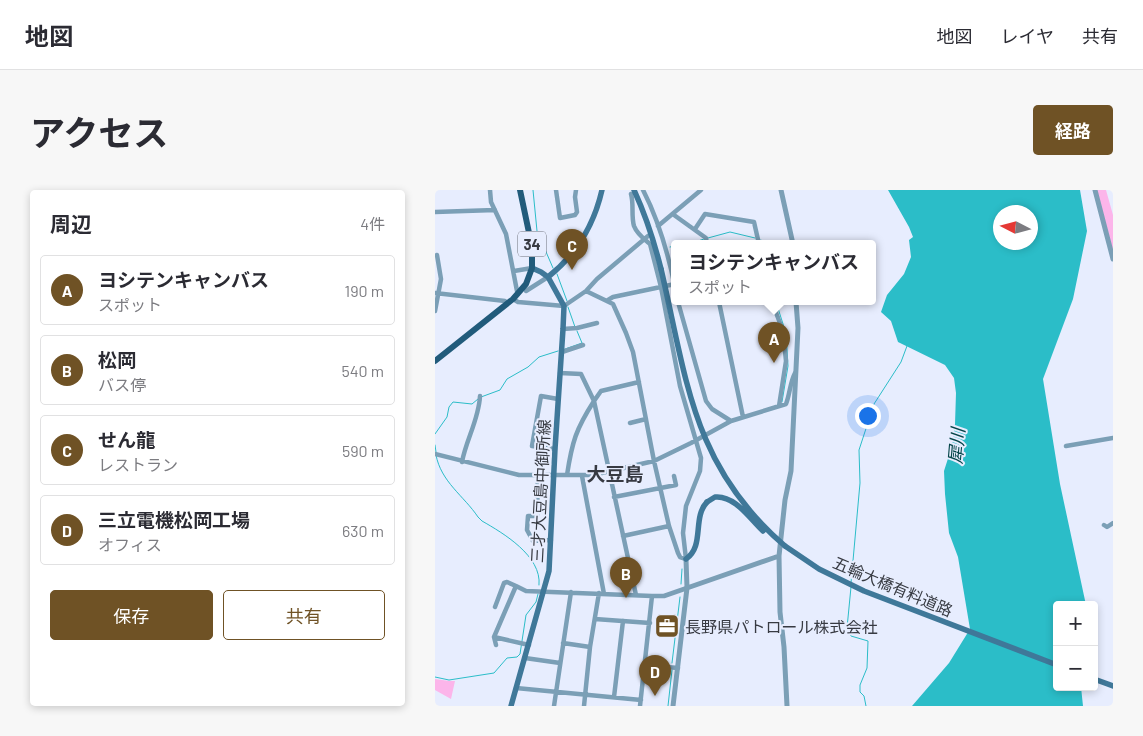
<!DOCTYPE html>
<html lang="ja">
<head>
<meta charset="utf-8">
<style>
	:root { --surface:#fff; --page:#f7f7f7; --text:#2b2b33; --muted:#7c7c81; --line:#e1e1e2; --accent:#6f5225 }
	body { margin:0; font-family:Barlow,"Noto Sans JP",sans-serif; background:var(--page); color:var(--text) }
	.controls { position:absolute; right:15px; bottom:15px; display:grid; overflow:hidden; border-radius:5px; box-shadow:0 2px 8px #0003 }
	.controls button { width:45px; height:45px; display:grid; place-items:center; padding:0; border:0; border-bottom:1px solid var(--line); background:var(--surface); color:var(--text); font:25px sans-serif }
	.compass { position:absolute; left:558px; top:15px; width:45px; height:45px; border-radius:50%; background:var(--surface); box-shadow:0 2px 8px #0003; rotate:276deg }
	.you { position:absolute; left:432px; top:225px; width:18px; height:18px; margin:-12px; border:4px solid #fff; border-radius:50%; background:#1a73e8; box-shadow:0 0 0 8px #1a73e833 }
	.badge { display:grid; place-items:center; width:32px; height:32px; border-radius:50%; background:var(--accent); color:#fff; font-size:16px; font-weight:700 }
	.pin { position:absolute; translate:-50% -41px; filter:drop-shadow(0 1px 2px #0008) }
	.pin::after { content:''; position:absolute; top:26px; width:18px; height:15px; background:inherit; clip-path:polygon(0 0,100% 0,50% 100%) }
	.popup { position:absolute; left:236px; top:50px; width:205px; height:65px; box-sizing:border-box; display:grid; place-content:center; border-radius:5px; background:var(--surface); filter:drop-shadow(0 1px 4px #0005); font-size:16px; white-space:nowrap; color:var(--muted) }
	.popup b { font-size:19px; color:var(--text) }
	.popup::after { content:''; position:absolute; left:50%; top:100%; margin-left:-10px; border:10px solid transparent; border-top-color:var(--surface) }
	.list { margin:0; padding:0; list-style:none }
	h2 { display:flex; justify-content:space-between; align-items:center; height:65px; margin:0; padding:0 20px; font-size:21px }
	h2 small { font-size:16px; font-weight:400; color:var(--muted) }
	.list li { display:grid; grid-template-columns:32px 1fr auto; gap:15px; align-items:center; box-sizing:border-box; height:70px; margin:0 10px 10px; padding:0 10px; border:1px solid var(--line); border-radius:5px }
	.list b { display:block; font-size:19px; white-space:nowrap }
	.list p { margin:0; font-size:16px; white-space:nowrap; color:var(--muted) }
	.list em { font-size:16px; font-style:normal; color:var(--muted) }
	.actions { display:flex; gap:10px; padding:15px 20px }
	.actions a { flex:1; padding:11px 0; border:1px solid var(--accent); border-radius:5px; text-align:center; font-size:18px; color:var(--accent) }
	.actions .main { background:var(--accent); color:#fff }
	.map { position:relative; flex:none; width:678px; height:516px; overflow:hidden; border-radius:5px }
	header { display:flex; align-items:center; gap:30px; box-sizing:border-box; height:70px; padding:0 25px; background:var(--surface); border-bottom:1px solid var(--line) }
	header strong { font-size:24px }
	nav { display:flex; gap:28px; margin-inline-start:auto; font-size:18px }
	.intro { display:flex; align-items:center; justify-content:space-between; box-sizing:border-box; height:120px; padding:0 30px }
	h1 { margin:0; font-size:35px }
	.button { padding:12px 22px; border-radius:5px; background:var(--accent); color:#fff; font-size:18px; font-weight:700 }
	main { display:flex; gap:30px; padding:0 30px }
	aside { flex:1; background:var(--surface); border-radius:5px; box-shadow:0 2px 8px #0003 }
	.map>svg:first-child { display:block }
	.green { fill:#fcb5ea }
	.water { fill:#2bbdc8; fill-rule:evenodd }
	.lines { fill:none; stroke-linecap:round; stroke-linejoin:round }
	.stream { stroke:#2bbdc8; stroke-width:1 }
	.minor { stroke:#7b9fb6; stroke-width:4.5 }
	.tertiary { stroke:#7b9fb6; stroke-width:5 }
	.secondary { stroke:#3f7899; stroke-width:5.5 }
	.primary { stroke:#215b7b; stroke-width:6 }
	.secondary-bridge { stroke:#3f7899; stroke-width:5.5 }
	.labels { text-anchor:middle; dominant-baseline:central; stroke-width:4; stroke-linejoin:round; paint-order:stroke }
	.shield { fill:#e7edfe; stroke:#6c707a; stroke-width:1 }
	.shield-label { font-size:15px; font-weight:bold; fill:#373a42 }
	.street-label { font-size:16px; fill:#373a42; stroke:#e7edfe }
	.poi-label { font-size:16px; fill:#373a42; stroke:#e7edfe; text-anchor:start }
	.water-label { font-size:18px; font-style:italic; fill:#06464a; stroke:#e7edfe }
	.quarter-label { font-size:19px; font-weight:bold; fill:#373a42; stroke:#e7edfe }
</style>
</head>
<body>
<header>
<strong>地図</strong>
<nav><a>地図</a><a>レイヤ</a><a>共有</a></nav>
</header>
<div class="intro"><h1>アクセス</h1><a class="button">経路</a></div>
<main>
<aside>
<h2>周辺<small>4件</small></h2>
<ul class="list">
<li><span class="badge">A</span><div><b>ヨシテンキャンバス</b><p>スポット</p></div><em>190 m</em></li>
<li><span class="badge">B</span><div><b>松岡</b><p>バス停</p></div><em>540 m</em></li>
<li><span class="badge">C</span><div><b>せん龍</b><p>レストラン</p></div><em>590 m</em></li>
<li><span class="badge">D</span><div><b>三立電機松岡工場</b><p>オフィス</p></div><em>630 m</em></li>
</ul>
<div class="actions"><a class="main">保存</a><a>共有</a></div>
</aside>
<div class="map">
<svg width="678" height="516" viewBox="0 0 678 516">
	<rect width="100%" height="100%" fill="#e7edfe"/>
	<path class="green" d="M662,0H671L678,25V61Z
		M0,489L14,491H20L16,509L0,500Z"/>
	<path class="water" d="M453,0H645L652,41L638,109L608,189L625,294L651,415H622V497H646L648,516H477L514,473L535,439L523,367L514,343L510,304L509,281L517,256L520,234L521,203L519,188L510,175L463,152L456,131L446,122L452,105L469,84L476,67L474,50L478,47L474,37ZM566,22H596V52H566Z"/>
	<g class="lines">
		<path class="stream" d="M98,0L102,41L118,78
			M273,48L295,42L320,48
			M326,50L327,54
			M254,54L269,49
			M235,57L240,56
			M122,84L132,111
			M341,112L349,137
			M133,117L140,137
			M130,159L147,153L142,141
			M46,207L65,200L72,189L93,177L104,167L123,161
			M347,212L353,176L351,143
			M0,244L12,227L14,217L18,212L37,214L43,209
			M0,255L1,262
			M1,265C6,292 29,306 43,327L47,331C68,343 107,366 104,395
			M416,393L425,293L424,260L439,214L466,172L472,156
			M246,394L247,379
			M416,397L412,438L416,446L433,451L432,478L425,495V502L429,506L431,516
			M237,473L245,407
			M0,487L14,490L59,483L72,468L82,467L85,464L91,425L101,412L103,404
			M233,516L237,480"/>
		<path class="minor" d="M55,0L56,12L71,44L82,101
			M121,0L125,28L140,25L142,22L140,7L141,0
			M208,0C224,31 233,63 240,97
			M196,4C199,14 196,26 199,36C202,44 209,49 215,54L226,97L245,196L266,268L265,281L251,316L248,343L251,369
			M0,22L60,20
			M239,25L271,48L272,54
			M223,36L266,0
			M260,39L270,24L319,32L324,54
			M79,81L97,78
			M91,101L113,87
			M151,101L178,114L191,143L198,162L219,271L234,336L243,363L245,367L251,369
			M0,103L70,111L73,113
			M78,109L83,112L129,116L151,101L162,89L213,46
			M173,110L178,107L240,94
			M243,112L271,211L277,219L296,231
			M284,112L308,227
			M337,112L348,141L351,171L344,216
			M0,121L6,89L2,65
			M128,139L142,138L162,133
			M127,162L148,155
			M125,183L146,184L159,211C141,239 137,252 132,285
			M195,233L211,229
			M631,256L678,248
			M120,259L97,256L106,206L123,209
			M0,264L84,285H158L219,271L256,253L296,231L351,214C355,204 355,192 360,183
			M27,272C31,250 44,229 45,206
			M103,286L102,326H93L92,340L98,351L116,350
			M147,286L169,404
			M179,307L241,295L239,286
			M669,335L672,337L678,333
			M188,346L234,336
			M201,405L159,211L166,201L204,192
			M60,417L69,393L72,392L81,396
			M160,429L215,433
			M59,447L61,455
			M128,453L155,457
			M94,455L59,447L81,396L91,401L217,406H229L252,398
			M90,468L125,473
			M210,475L243,478
			M81,498L206,510
			M179,507L188,431
			M119,516L136,402
			M149,516L155,457L164,403
			M205,516L217,406"/>
		<path class="tertiary" d="M346,0L358,54
			M660,0L678,69
			M252,398L344,366
			M238,516L252,398L251,369
			M352,516L349,457L345,422L344,366L350,310L356,281L363,138L361,112"/>
		<path class="secondary" d="M199,0C211,26 219,51 226,79
			M113,87C142,64 159,35 167,0
			M350,356L384,379L429,401L622,475
			M251,369C270,356 257,328 272,312
			M659,489L678,496
			M76,516L114,381L120,259L128,139L129,116L113,87L106,82L97,78"/>
		<path class="primary" d="M0,171L78,109L91,94L97,78V57L85,0"/>
		<path class="secondary-bridge" d="M226,79C252,190 257,276 350,356
			M272,312L280,307C300,305 315,329 328,341"/>
	</g>
	<defs>
		<symbol id="office-square" viewBox="-11 -11 22 22"><rect x="-9" y="-9" width="18" height="18" rx="4" fill="#6f5225" stroke="#e7edfe"/><path d="M-6-3h4V-5.5h4V-3h4V5H-6ZM-1-4.5V-3h2v-1.5ZM-6 0V1H6V0Z" fill="#fff"/></symbol>
	</defs>
	<g fill-rule="evenodd">
		<use href="#office-square" x="218" y="422" width="28" height="28"/>
	</g>
	<g class="labels">
		<rect class="shield" x="83" y="41.5" width="28" height="25" rx="4"/>
		<g class="shield-label">
			<text x="97" y="54">34</text>
		</g>
		<g class="street-label">
			<text transform="translate(105 301) rotate(-87)">三才大豆島中御所線</text>
			<text transform="translate(458 396) rotate(23)">五輪大橋有料道路</text>
		</g>
		<g class="poi-label">
			<text x="250" y="436">長野県パトロール株式会社</text>
		</g>
		<g class="water-label">
			<text transform="translate(521 256) rotate(-85)">犀川</text>
		</g>
		<g class="quarter-label">
			<text x="180" y="283">大豆島</text>
		</g>
	</g>
</svg>
<div class="controls">
<button>+</button>
<button>−</button>
</div>
<svg class="compass" viewBox="-18 -18 36 36"><path d="M0-13l5 13h-10z" fill="#e53935"/><path d="M0 13l5-13h-10z" fill="#7c7c81"/></svg>
<div class="you"></div>
<div class="pin badge" style="left:339px;top:173px">A</div>
<div class="popup"><b>ヨシテンキャンバス</b>スポット</div>
<div class="pin badge" style="left:191px;top:408px">B</div>
<div class="pin badge" style="left:137px;top:80px">C</div>
<div class="pin badge" style="left:220px;top:506px">D</div>
</div>
</main>
</body>
</html>
